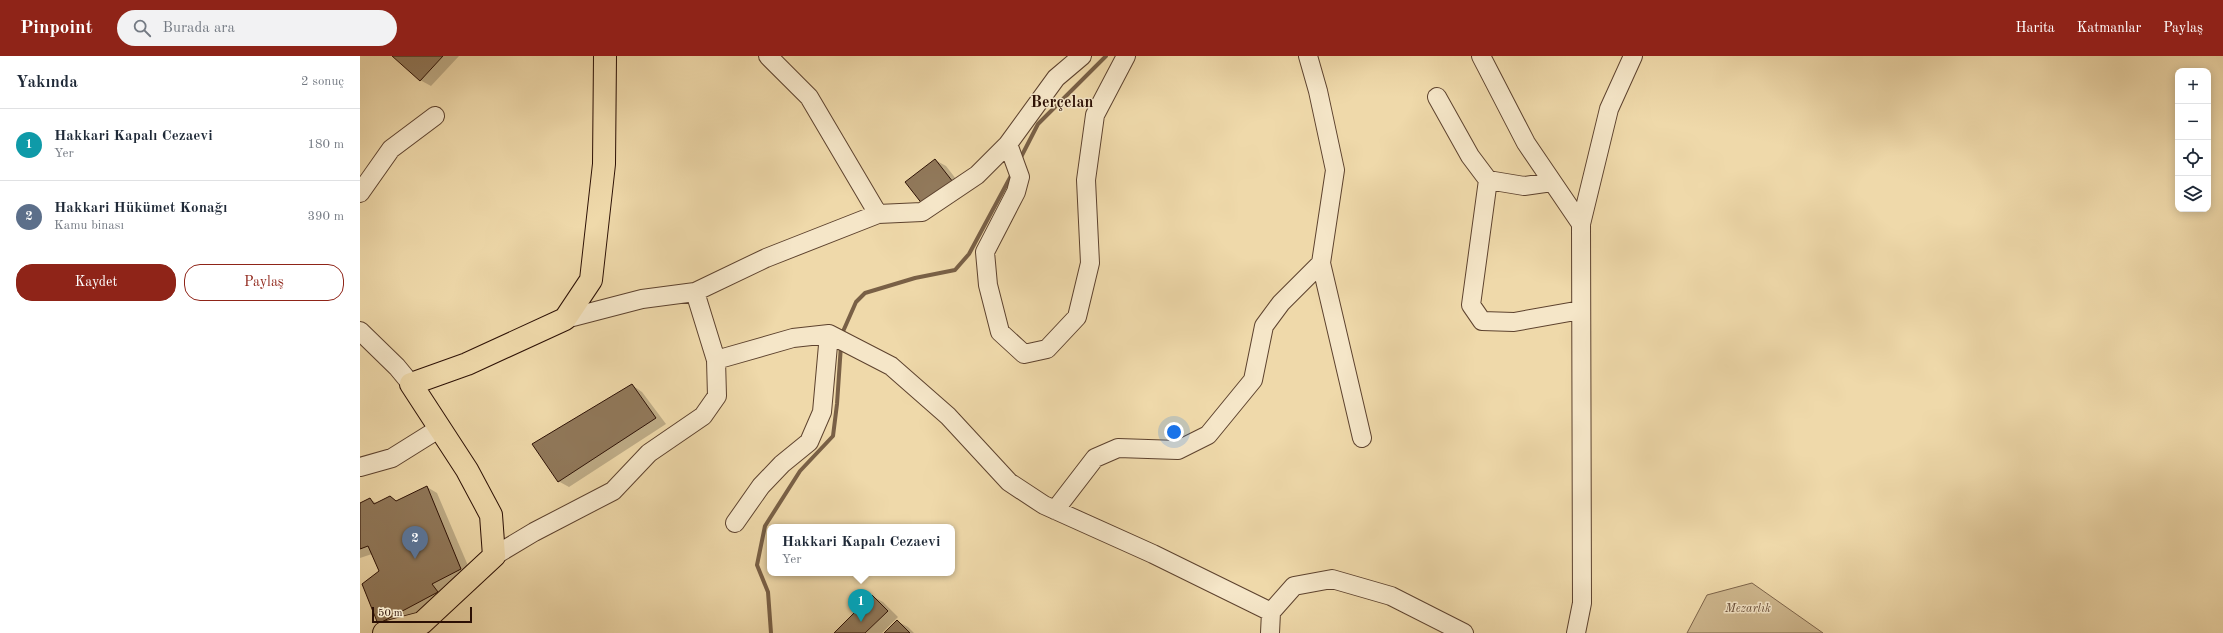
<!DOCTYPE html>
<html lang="tr">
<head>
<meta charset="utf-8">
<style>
	:root { --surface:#fff; --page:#f2f2f3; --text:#1f2937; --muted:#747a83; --line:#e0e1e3; --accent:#8f2418 }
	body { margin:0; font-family:"Old Standard TT",serif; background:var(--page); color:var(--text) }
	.controls { position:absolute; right:12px; top:12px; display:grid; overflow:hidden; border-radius:8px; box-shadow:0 2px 10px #0003 }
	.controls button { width:36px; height:36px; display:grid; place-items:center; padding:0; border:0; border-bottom:1px solid var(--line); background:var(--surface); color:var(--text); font:20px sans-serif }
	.scale { position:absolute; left:12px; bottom:10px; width:100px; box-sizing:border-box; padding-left:4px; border:2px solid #2c1005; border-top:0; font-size:11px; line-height:14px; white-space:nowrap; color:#2c1005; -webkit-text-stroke:3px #f5e6c8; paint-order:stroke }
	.you { position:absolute; left:814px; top:376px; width:14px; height:14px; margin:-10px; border:3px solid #fff; border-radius:50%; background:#1a73e8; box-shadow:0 0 0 6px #1a73e833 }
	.badge { display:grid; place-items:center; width:26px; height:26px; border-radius:50%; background:var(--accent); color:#fff; font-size:13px; font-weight:700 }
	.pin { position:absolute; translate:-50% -33px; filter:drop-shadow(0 1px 2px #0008) }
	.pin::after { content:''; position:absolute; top:21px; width:14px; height:12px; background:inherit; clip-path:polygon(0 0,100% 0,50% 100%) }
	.popup { position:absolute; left:407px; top:468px; width:188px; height:52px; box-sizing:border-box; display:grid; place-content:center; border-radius:8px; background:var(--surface); filter:drop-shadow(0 1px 3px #0005); font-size:13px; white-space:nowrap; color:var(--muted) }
	.popup b { font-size:15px; color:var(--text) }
	.popup::after { content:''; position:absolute; left:50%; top:100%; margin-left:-8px; border:8px solid transparent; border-top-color:var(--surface) }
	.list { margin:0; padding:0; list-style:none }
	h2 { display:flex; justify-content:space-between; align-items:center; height:52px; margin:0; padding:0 16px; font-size:17px }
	h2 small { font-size:13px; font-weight:400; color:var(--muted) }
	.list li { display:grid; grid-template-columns:26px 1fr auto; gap:12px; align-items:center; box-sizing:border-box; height:72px; padding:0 16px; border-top:1px solid var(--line) }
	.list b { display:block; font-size:15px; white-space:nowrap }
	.list p { margin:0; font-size:13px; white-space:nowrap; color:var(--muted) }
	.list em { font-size:13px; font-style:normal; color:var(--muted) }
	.actions { display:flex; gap:8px; padding:12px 16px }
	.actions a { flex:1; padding:9px 0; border:1px solid var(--accent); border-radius:16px; text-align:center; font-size:14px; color:var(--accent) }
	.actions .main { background:var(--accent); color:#fff }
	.icon { flex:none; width:22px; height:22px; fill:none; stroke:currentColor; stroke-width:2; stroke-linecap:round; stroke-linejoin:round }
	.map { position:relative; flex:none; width:1863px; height:577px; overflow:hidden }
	header { display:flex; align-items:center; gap:24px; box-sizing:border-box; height:56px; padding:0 20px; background:var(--accent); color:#fff }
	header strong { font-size:19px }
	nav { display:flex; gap:22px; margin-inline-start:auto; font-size:14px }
	.search { width:280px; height:36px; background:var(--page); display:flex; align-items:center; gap:10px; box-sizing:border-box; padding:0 14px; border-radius:22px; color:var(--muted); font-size:15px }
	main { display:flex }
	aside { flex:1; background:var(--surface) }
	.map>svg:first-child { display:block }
	.green { fill:#ceb78e; stroke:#7d644a }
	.shadow { fill:#0003 }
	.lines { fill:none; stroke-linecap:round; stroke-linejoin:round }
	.stream { stroke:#796046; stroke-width:4 }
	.building { fill:#91795b; stroke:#2c1005 }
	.minor-casing { stroke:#5d422e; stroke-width:20 }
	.major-casing { stroke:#2c1005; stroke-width:24 }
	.minor { stroke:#f5e6c8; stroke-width:18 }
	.major { stroke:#efd9aa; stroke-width:22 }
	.labels { text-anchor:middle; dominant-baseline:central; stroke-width:3; stroke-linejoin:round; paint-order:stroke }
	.park-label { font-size:12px; font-style:italic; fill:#654a35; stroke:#f5e6c8 }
	.district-label { font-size:16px; font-weight:bold; fill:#2c1005; stroke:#f5e6c8 }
</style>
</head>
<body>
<header>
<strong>Pinpoint</strong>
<div class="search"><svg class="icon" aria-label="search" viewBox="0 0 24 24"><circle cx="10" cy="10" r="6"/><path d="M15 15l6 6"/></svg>Burada ara</div>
<nav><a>Harita</a><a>Katmanlar</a><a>Paylaş</a></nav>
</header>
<main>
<aside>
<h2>Yakında<small>2 sonuç</small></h2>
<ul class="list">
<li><span class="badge" style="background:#0f9aa8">1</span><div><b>Hakkari Kapalı Cezaevi</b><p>Yer</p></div><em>180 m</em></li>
<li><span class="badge" style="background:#5c6f8a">2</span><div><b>Hakkari Hükümet Konağı</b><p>Kamu binası</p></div><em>390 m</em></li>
</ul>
<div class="actions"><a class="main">Kaydet</a><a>Paylaş</a></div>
</aside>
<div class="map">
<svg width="1863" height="577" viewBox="0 0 1863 577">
	<rect width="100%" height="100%" fill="#efd9aa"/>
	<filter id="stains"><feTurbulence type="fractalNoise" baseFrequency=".005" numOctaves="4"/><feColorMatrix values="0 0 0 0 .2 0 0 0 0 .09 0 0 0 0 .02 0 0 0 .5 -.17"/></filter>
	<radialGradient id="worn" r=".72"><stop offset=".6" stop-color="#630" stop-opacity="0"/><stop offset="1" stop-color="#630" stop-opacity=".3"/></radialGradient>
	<path class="green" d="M1392,527L1463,577H1327L1347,539Z"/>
	<path class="shadow" d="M34,0H99L71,30L60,24Z
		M575,104L586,110L603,132L574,155Z
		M272,329L282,336L306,368L209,431L198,425Z
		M67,431L77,437L112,519L88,542L29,573L18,567L20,516L12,498L0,502V448L9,443L17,447L30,442L37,446Z
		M512,540L523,546L538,561L522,577H475Z
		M537,565L548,571L554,577H525Z"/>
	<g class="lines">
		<path class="stream" d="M659,105L678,68L746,0
			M481,280L496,246L505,237L555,222L595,214L609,198L652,118
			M411,577L408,536L397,509L405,470L440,415L473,380L477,348L481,289"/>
	</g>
	<path class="building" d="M32,0H83L60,25Z
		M575,103L593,126L563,149L545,126Z
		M272,328L296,362L198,426L172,388Z
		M67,430L101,513L72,528L78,536L18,568L2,528L19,515L8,490L0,493V447L10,442L14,448L30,440L36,445Z
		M512,539L528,555L505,577H474Z
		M537,564L550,577H524Z"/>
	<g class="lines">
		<defs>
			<path id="minor" d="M408,0L449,41L518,158
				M948,0L958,35L975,114L961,207L1002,382
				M1121,0L1166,87L1221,168
				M1077,41L1110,100L1128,124L1164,130L1192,126
				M648,88L660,121L656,136L625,196L628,229L640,276L664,298L687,293L717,261L730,207L726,124L735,59L766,0
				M1128,124L1111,249L1122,265L1154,266L1221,254
				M0,137L31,93L75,60
				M205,263L282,243L335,236L406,202L518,158L562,156L617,119L648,88L696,22L722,0
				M0,275L37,311L51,328
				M356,304L433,282L469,278L531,310L588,360L649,426L684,449L793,498L911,556
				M0,411L32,402L80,372
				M695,454L735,402L758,392L818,394L848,379L893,324L904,270L921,247L961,207
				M375,467L401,430L422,408L449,386L462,356L469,278
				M134,500L174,476L253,435L289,397L343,360L357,340L356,304L335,236
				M910,577L911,556L934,530L972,523L1031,540L1104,577
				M1216,577L1222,547L1221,168L1249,53L1273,0"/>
			<path id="major" d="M24,577L62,567L134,500L131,459L107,414L51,328L107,308L205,263L231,224L244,108L245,0"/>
		</defs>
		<use href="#minor" class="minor-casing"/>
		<use href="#major" class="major-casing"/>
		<use href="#minor" class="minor"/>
		<use href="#major" class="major"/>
	</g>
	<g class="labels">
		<g class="park-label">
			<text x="1388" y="553">Mezarlık</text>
		</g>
		<g class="district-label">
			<text x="702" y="47">Berçelan</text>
		</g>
	</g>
	<rect width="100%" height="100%" filter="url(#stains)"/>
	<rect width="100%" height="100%" fill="url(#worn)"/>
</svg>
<div class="controls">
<button>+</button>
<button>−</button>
<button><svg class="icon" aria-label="locate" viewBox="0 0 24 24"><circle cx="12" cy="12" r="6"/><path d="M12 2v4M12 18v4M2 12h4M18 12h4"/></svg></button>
<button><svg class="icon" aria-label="layers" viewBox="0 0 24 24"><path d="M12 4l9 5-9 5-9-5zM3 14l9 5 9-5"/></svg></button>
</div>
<div class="scale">50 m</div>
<div class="you"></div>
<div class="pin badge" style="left:501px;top:566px;background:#0f9aa8">1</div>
<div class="popup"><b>Hakkari Kapalı Cezaevi</b>Yer</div>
<div class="pin badge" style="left:55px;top:503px;background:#5c6f8a">2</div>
</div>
</main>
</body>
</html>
